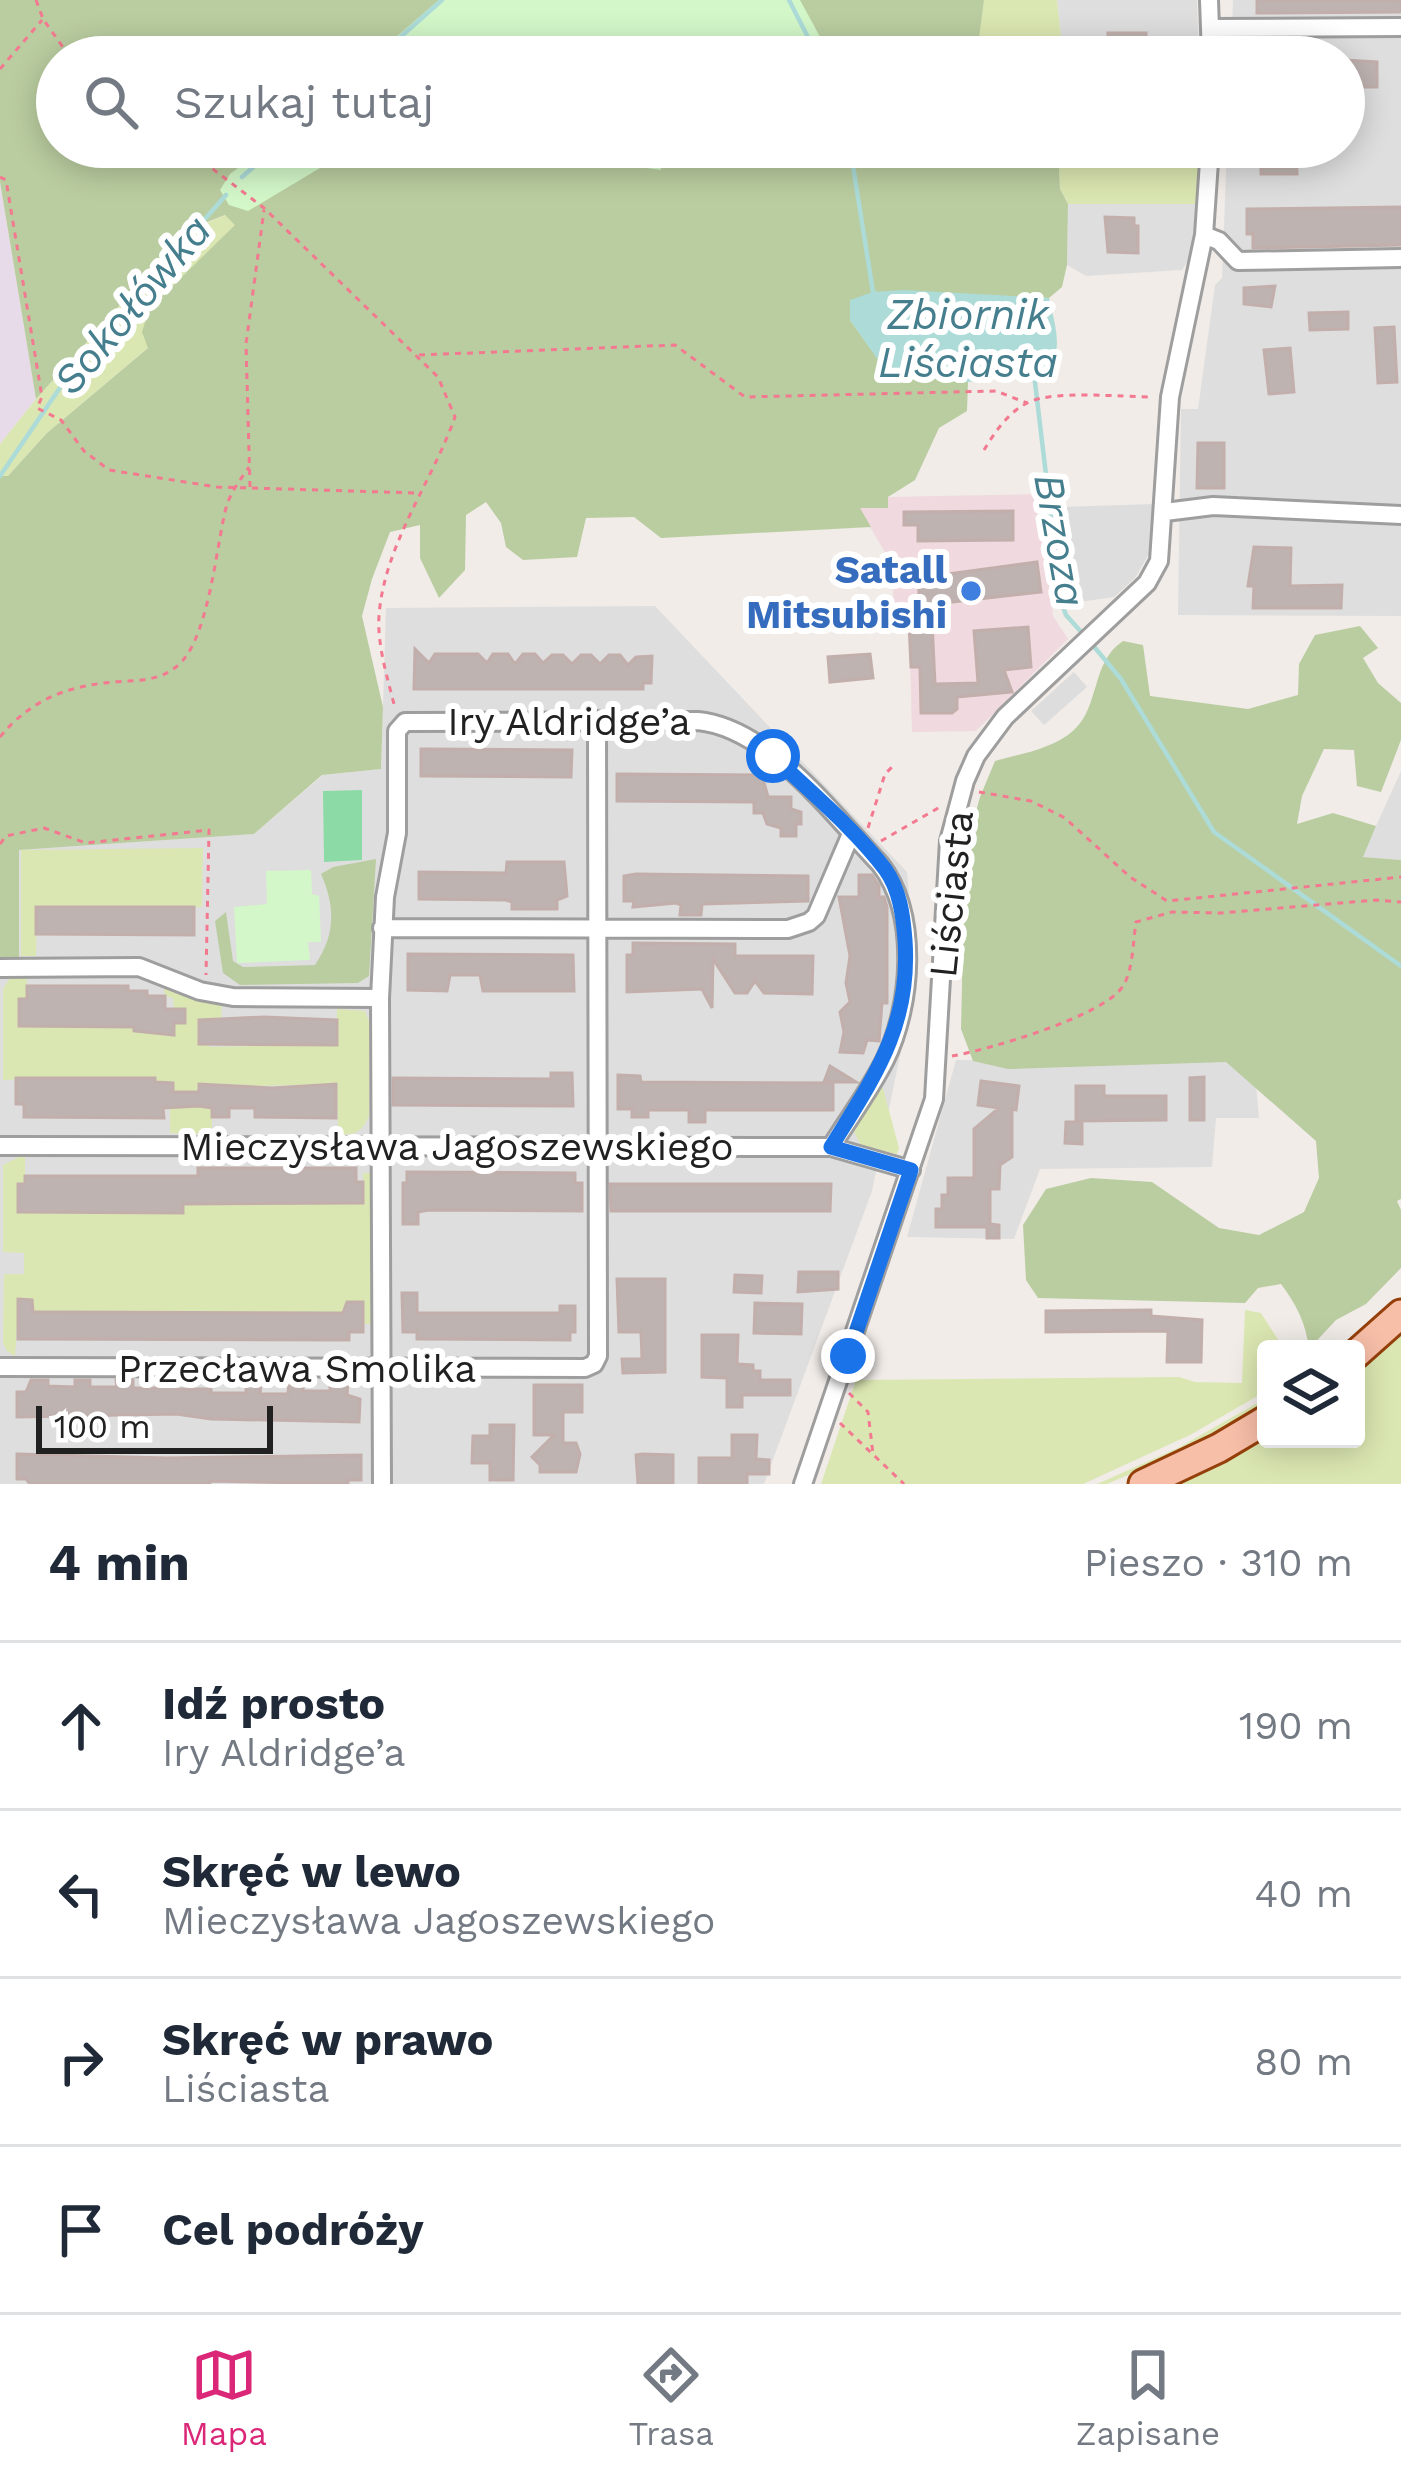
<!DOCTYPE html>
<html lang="pl">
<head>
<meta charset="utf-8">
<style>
	:root { --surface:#fff; --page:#f2f2f3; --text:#1f2937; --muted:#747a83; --line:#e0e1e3; --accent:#db2777 }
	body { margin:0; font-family:"Work Sans",sans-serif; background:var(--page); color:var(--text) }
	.controls { position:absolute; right:36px; bottom:36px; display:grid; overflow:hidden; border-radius:12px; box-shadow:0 6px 30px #0003 }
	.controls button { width:108px; height:108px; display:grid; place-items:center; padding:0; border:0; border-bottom:3px solid var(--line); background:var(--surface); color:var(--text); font:60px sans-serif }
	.scale { position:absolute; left:36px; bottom:30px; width:237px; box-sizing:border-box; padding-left:12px; border:6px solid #212121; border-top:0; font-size:33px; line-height:42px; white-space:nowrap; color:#212121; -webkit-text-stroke:9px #fff; paint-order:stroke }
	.stop { position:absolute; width:36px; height:36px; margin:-27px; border:9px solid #1a73e8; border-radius:50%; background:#fff }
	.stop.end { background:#1a73e8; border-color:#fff; box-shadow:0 3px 12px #0008 }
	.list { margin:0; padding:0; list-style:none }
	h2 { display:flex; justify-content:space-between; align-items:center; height:156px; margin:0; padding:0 48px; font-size:51px }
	h2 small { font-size:39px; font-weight:400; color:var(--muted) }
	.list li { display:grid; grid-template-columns:78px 1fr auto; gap:36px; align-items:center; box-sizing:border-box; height:168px; padding:0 48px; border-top:3px solid var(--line) }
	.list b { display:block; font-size:45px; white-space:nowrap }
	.list p { margin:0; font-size:39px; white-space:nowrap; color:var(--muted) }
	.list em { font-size:39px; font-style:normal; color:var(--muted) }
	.icon { flex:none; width:66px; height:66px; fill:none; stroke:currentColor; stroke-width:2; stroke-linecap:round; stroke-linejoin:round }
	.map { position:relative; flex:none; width:1401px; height:1484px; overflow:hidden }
	.search { position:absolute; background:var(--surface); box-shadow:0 6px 30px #0003; left:36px; right:36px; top:36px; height:132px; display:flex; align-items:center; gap:30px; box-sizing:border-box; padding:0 42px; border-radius:66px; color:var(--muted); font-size:45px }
	.sheet { height:828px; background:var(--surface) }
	nav { display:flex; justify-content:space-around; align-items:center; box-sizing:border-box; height:168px; border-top:3px solid var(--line); background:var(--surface); font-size:33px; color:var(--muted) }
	nav a { display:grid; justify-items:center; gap:6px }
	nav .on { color:var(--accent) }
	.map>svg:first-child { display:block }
	.residential { fill:#dfdede }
	.commercial { fill:#f0d9df }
	.industrial { fill:#e8dbe9 }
	.grass { fill:#dbe7b2 }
	.forest { fill:#bacda0 }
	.park { fill:#d3f7c9 }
	.pitch { fill:#8cdaa6 }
	.parking { fill:#ddd }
	.water { fill:#acdbd8 }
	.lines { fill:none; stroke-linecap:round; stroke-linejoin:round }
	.stream { stroke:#acdbd8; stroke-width:4.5 }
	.building { fill:#beb3b1; stroke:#c2afab; stroke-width:3 }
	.street-casing { stroke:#9e9e9e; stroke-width:22 }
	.primary-casing { stroke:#953f0a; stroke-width:33 }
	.path { stroke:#f2798f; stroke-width:3; stroke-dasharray:6 6; stroke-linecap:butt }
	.street { stroke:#fff; stroke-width:16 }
	.primary { stroke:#f7bea8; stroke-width:27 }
	.route { stroke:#1a73e8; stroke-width:15 }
	.shop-dot { fill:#3f7fe0; stroke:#fff; stroke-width:4.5 }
	.labels { text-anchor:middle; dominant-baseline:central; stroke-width:12; stroke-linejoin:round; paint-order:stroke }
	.shop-label { font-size:39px; font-weight:bold; fill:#366cbe; stroke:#fff; text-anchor:end }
	.street-label { font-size:39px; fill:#212121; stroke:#fff }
	.water-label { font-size:42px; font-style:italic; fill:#457e8d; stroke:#fff }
</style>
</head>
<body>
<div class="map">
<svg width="1401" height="1484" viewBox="0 0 1401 1484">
	<rect width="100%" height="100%" fill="#f1ece8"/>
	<path class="residential" d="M1057,0H1197L1199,57L1063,54Z
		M1233,0H1401V616L1178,615L1181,409H1198L1215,285L1222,278L1227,147H1344V57H1231Z
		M1068,204H1200L1191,256L1182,270L1086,276L1067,265Z
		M655,606L907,872L916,978L872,1191L764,1484H0V957L19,956V850L254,834L323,775L381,769L386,608Z
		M1401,771V860L1362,857L1376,826Z
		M956,1060L1254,1062L1259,1118H1216L1212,1167L1040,1169L1014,1239L907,1237Z"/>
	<path class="commercial" d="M1040,494L1053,616L1068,639L976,731L912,732L909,619L893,618V566L859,508H887L888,497Z"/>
	<path class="industrial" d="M0,182L36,399L0,444Z"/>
	<path class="grass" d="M984,0H1057L1063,54L1105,53V57H1056L1055,47L977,45Z
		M1058,147L1202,151L1200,204H1068L1060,189Z
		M226,215L236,225L149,309V347L47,433L8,476H0V444L36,399L188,230Z
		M203,848L202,907H37L36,956H21V850Z
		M27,976V999L19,1000V1026H134L173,1036L174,1023L185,1022V1010L174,1009L173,998L165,996L164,988L222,1004L221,1021L199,1020V1043L211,1047L336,1044L337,1009L365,1011L369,1021V1116C362,1132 355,1135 338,1135L337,1084L213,1087L200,1084L199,1107L212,1108V1134L170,1133V1108L186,1092H173V1083L57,1078L3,1080V989L10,978Z
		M881,1081L899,1148L897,1154L861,1146L854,1131Z
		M19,1157H25V1184L19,1212L182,1213L183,1204L363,1203V1173H371V1324H363V1302L343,1308V1313L33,1312L32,1300L19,1299L15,1356L7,1351L3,1343L4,1274H24V1253L3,1252V1165Z
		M1245,1310L1261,1313L1284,1349H1266V1391L1190,1435L1083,1484H821L856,1380L1179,1377L1195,1382L1242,1383Z
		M1401,1334V1484H1178L1266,1437L1356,1439V1373Z
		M1266,1398V1403C1216,1436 1162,1461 1107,1484H1097L1178,1448Z"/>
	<path class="forest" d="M0,0H984L978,45L1056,47V57H57V147H1058L1060,189L1068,204L1067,265L1062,287L1049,298L873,292L850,320L888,373L968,382L967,411L939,428L915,480L888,497V508H860L871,527L661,538L634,517L586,518L577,557L523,560L506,547L501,523L486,502L466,515L465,570L439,598L420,558V525L390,532L372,579L362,616L383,707L381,769L322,775L254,834L19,850V957H0V476H8L47,433L148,348L142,332L149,309L235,225L225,215L187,230L36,399L0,182Z
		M1360,626L1378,648L1363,658L1378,683L1401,703V740L1381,792L1357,786L1354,750L1324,749L1302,796L1297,824L1333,813L1376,826L1363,857L1401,860V1199L1397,1201L1401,1210V1268L1366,1304L1336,1320L1309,1349C1306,1323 1296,1304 1281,1284L1258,1288L1245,1303L1038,1298L1026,1280L1023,1225L1046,1189L1091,1178L1152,1182L1219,1228L1259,1235L1304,1212L1319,1178L1316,1141L1226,1062L1008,1069L973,1061L961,1029L963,940L957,882L980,797L995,761C1020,754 1053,749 1074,730C1100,706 1091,662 1123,641L1143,645L1150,696L1248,709L1298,695L1299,664L1315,635Z
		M376,859L369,976L358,983L240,985L223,973L215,921L226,912L233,961L243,967L315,965C335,935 336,908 321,874L333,867Z"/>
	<path class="park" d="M439,0H800L831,57H373Z
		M266,147H355L248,211L229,205L220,190L230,174Z
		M540,147H858L860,161L660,163L661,170L573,158Z
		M311,870L312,894L319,896L321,942H308L310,960L237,963L234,907L267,904L266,871Z"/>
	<path class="pitch" d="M362,790V860L324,862L323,791Z"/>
	<path class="parking" d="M1154,504L1149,554L1135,578L1114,597L1072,603L1060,507Z
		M1074,672L1087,687L1044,725L1031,711Z"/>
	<path class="water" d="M903,290L1049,298C1054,322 1065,351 1047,371L968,382L888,374L850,320V300L873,292Z"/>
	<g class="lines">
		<path class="stream" d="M789,0L818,57
			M378,57L442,0
			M850,147L873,292L878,295
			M242,177L276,147
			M1027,371L1034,374L1061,601L1066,615L1083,634
			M0,476L72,370L226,195
			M1091,643L1121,679L1214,832L1401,966"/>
	</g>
	<path class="building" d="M1257,0H1401V12L1257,13Z
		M1108,33H1146V53L1108,52Z
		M1344,60L1377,62V87H1344Z
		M1281,147H1296L1297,174H1261V159H1281Z
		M1401,207V245L1253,248V234H1247V209Z
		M1105,217L1134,218V226H1138V253L1108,252Z
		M1275,286L1271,307L1244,304V288Z
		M1348,312V329L1310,330L1309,313Z
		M1394,327L1397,382L1378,383L1375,328Z
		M1290,348L1294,392L1269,394L1264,350Z
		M1198,443H1224V488H1197Z
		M1013,511V540L918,541V525H904V512Z
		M1254,547L1291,548L1290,586L1342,585L1341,608H1253L1254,586H1248Z
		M1037,562L1041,592L944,603V608L920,610L918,578Z
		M932,622L935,684L978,683L974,631L1028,627L1031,667L1004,670L1012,692L957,697V709L952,713H921L920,667H911L909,623Z
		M415,649L429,663L435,654H478L487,663L493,654H508L515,664L523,654H535L543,663L552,655H563L572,664L581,655H591L600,664L609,655H620L628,665L636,657L652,656L651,683H643V689H414Z
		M870,654L873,678L830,682L828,657Z
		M421,749L572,750L571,777L421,776Z
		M617,774L762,775L768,797H791V809L801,812V824H796V836H781V828L767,824L763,813H754V802L617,801Z
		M507,862H564L567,896L557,900V909H512V902L506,900L419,899V872L506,873Z
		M636,874L808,876V901L702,904L701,915H680L681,905L676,903L633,907L634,901H624V876Z
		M859,875H872L879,886V897H884L887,907V1003H882L879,1041L867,1040L863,1053L840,1052L844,1032L840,1012L850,1002L846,983L850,956L839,897H859Z
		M36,907H194V935L36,934Z
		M633,943L735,944V956H813L812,994L764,993L755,981L747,993H735L713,959L712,1008L702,989L627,992V955H633Z
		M408,954L573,955L574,991H483L480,975H450L447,991L408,990Z
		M27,986H128V991H147V996H165V1009H185V1023H174V1035L134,1031V1027L19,1026V999H27Z
		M264,1017L337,1020V1045L199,1044V1020Z
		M830,1066L856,1082H824Z
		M551,1073H572L573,1106L393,1105V1078L551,1079Z
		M618,1075L640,1076L641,1082L833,1083V1110H705V1122H689V1110H648V1117H632V1109H618Z
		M1204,1077V1120H1190V1078Z
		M16,1078H155V1082L173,1083V1092H199V1084L272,1088L336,1084V1118L255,1117V1108H229V1117H212V1108L199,1106L163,1108L164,1118L24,1117V1104H16Z
		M981,1081L1019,1086L1016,1110L1012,1109V1157L1000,1165L999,1189H990V1224L999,1225V1238H987V1227H936V1209H942V1195H948V1178H974V1129L999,1108L978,1105Z
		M1076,1086H1104V1096H1166V1120L1076,1121Z
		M1066,1122H1082V1144L1065,1143Z
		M198,1168H356V1182H363V1203L183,1204V1213L18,1212V1184H25V1176H198Z
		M407,1172L575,1173V1183H582V1211L429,1210L418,1212V1224H403V1183H407Z
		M610,1184H831L830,1211H611Z
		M799,1272H838V1289L798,1292Z
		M735,1275L762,1276L761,1293L734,1292Z
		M617,1279H665V1372L623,1373L622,1359H642L641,1332H619Z
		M402,1293H417V1313H560V1306H575V1332H570V1340L417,1339V1332H403Z
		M18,1299L32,1300L33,1312H61L343,1313L347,1302H363V1332H349V1340L18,1339Z
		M755,1303L802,1304L801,1334L754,1333Z
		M1151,1310V1316L1202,1320L1201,1362H1167L1168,1331L1046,1332V1311Z
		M702,1335H738L737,1364L753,1365V1371H760V1380H790V1395H742V1407H727V1378L702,1377Z
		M31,1380H48V1386L75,1387V1380H90V1387H117L116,1380H133V1388H159V1380H176V1389H211V1393H246V1382L261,1383L260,1394H288L289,1382L303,1383V1391H330V1382H348L347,1395L360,1399L359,1422L211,1419L176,1414L17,1417V1392H26Z
		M534,1385H582V1412H563V1443H576L580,1454L576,1472H540V1465L532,1457L554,1435H534Z
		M490,1425H514L513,1480H490V1463H472L473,1436H490Z
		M732,1435H757L756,1459L769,1460V1474H747V1484H699V1458H732Z
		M17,1454L167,1458L361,1455V1480H348V1484L210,1481V1484H30L26,1479H17Z
		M642,1454L673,1455V1484H638L636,1455Z"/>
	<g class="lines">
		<defs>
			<path id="street" d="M1209,0L1211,57
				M1211,28L1401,27
				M1204,235L1219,241L1238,261L1401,258
				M1165,512L1213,506L1401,515
				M382,928L788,929L809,922L816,916L851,834
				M0,968L139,967L200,991L233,997L380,998
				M0,1146L831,1147L911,1170
				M0,1367L585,1368L594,1364L598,1356L597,720
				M382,1484L380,998L385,897L397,833V731L405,722L698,721C769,728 832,814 880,864C919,914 912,1005 885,1060C870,1090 849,1118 831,1147
				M803,1484L934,1099L949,841L965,781L976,756L1005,717L1147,583L1159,561L1170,397L1204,235L1210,147"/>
			<path id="primary" d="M1356,1354L1401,1314
				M1143,1484L1219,1448L1266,1420"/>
		</defs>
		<use href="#street" class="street-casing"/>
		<use href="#primary" class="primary-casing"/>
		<path class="path" d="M36,0L43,19L70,57
			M0,69L42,20
			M184,147L264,208L438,377L455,417C432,482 384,545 379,616C377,645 388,680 395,708
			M0,177L6,180L42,397L37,408L61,420L84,451L109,470L217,487L418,493
			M419,355L675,345L745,397L996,391L1027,403
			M984,450C995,432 1008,412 1029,402C1056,390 1121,397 1152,397
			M250,487L246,344L264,210
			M0,737C30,700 67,686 114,682C136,680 157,682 176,667C209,642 216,546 226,508C230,493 240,480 249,467
			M979,792L1031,801L1065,818L1130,877L1167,901L1401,877
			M868,828L885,774L895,764
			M881,841L940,807
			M0,844L6,836L44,828L86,843L209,830L206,975
			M952,1056C987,1050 1105,1016 1123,986C1133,971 1133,941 1136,922L1172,912L1221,913L1377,900L1401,902
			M849,1393L868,1412L873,1454
			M840,1423L904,1484"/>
		<use href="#street" class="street"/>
		<use href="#primary" class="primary"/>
	</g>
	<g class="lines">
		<path class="route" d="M773,756C810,792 854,828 885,869C900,890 903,915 905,940C911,1026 874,1077 831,1147L911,1170L848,1356"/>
	</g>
	<circle class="shop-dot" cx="971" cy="591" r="12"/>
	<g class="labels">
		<g class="shop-label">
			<text x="947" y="569">Satall<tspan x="947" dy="45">Mitsubishi</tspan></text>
		</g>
		<g class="street-label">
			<text x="569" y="721">Iry Aldridge’a</text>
			<text transform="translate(951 894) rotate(-84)">Liściasta</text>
			<text x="457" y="1146">Mieczysława Jagoszewskiego</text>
			<text x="297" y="1368">Przecława Smolika</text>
		</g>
		<g class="water-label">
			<text transform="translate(132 305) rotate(-50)">Sokołówka</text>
			<text x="968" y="314">Zbiornik<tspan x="968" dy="48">Liściasta</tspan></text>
			<text transform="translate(1060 540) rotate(80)">Brzoza</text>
		</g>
	</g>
</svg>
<div class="controls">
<button><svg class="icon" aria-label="layers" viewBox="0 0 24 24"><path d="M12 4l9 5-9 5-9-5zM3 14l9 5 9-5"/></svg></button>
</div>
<div class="scale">100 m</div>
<div class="stop" style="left:773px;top:756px"></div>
<div class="stop end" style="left:848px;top:1356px"></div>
<div class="search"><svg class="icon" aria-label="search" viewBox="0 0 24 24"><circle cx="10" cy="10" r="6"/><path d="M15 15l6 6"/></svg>Szukaj tutaj</div>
</div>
<section class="sheet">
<h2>4 min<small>Pieszo · 310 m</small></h2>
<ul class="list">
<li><svg class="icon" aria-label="ahead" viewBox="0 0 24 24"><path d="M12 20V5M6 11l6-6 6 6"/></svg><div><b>Idź prosto</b><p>Iry Aldridge’a</p></div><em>190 m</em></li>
<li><svg class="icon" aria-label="left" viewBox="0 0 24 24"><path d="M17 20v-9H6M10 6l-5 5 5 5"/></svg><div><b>Skręć w lewo</b><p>Mieczysława Jagoszewskiego</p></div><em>40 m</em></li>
<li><svg class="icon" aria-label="right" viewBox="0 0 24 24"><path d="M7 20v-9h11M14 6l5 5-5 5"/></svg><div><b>Skręć w prawo</b><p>Liściasta</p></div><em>80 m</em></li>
<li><svg class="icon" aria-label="arrive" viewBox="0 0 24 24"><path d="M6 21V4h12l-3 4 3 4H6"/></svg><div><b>Cel podróży</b></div></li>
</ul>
</section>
<nav>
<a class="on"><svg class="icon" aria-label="map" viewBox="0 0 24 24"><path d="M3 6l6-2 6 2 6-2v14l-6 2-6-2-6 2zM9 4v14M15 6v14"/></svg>Mapa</a>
<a><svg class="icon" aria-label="directions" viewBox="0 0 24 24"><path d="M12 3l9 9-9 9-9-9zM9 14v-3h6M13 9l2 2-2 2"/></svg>Trasa</a>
<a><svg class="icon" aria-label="saved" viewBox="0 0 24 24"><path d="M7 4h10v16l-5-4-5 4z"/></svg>Zapisane</a>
</nav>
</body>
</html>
